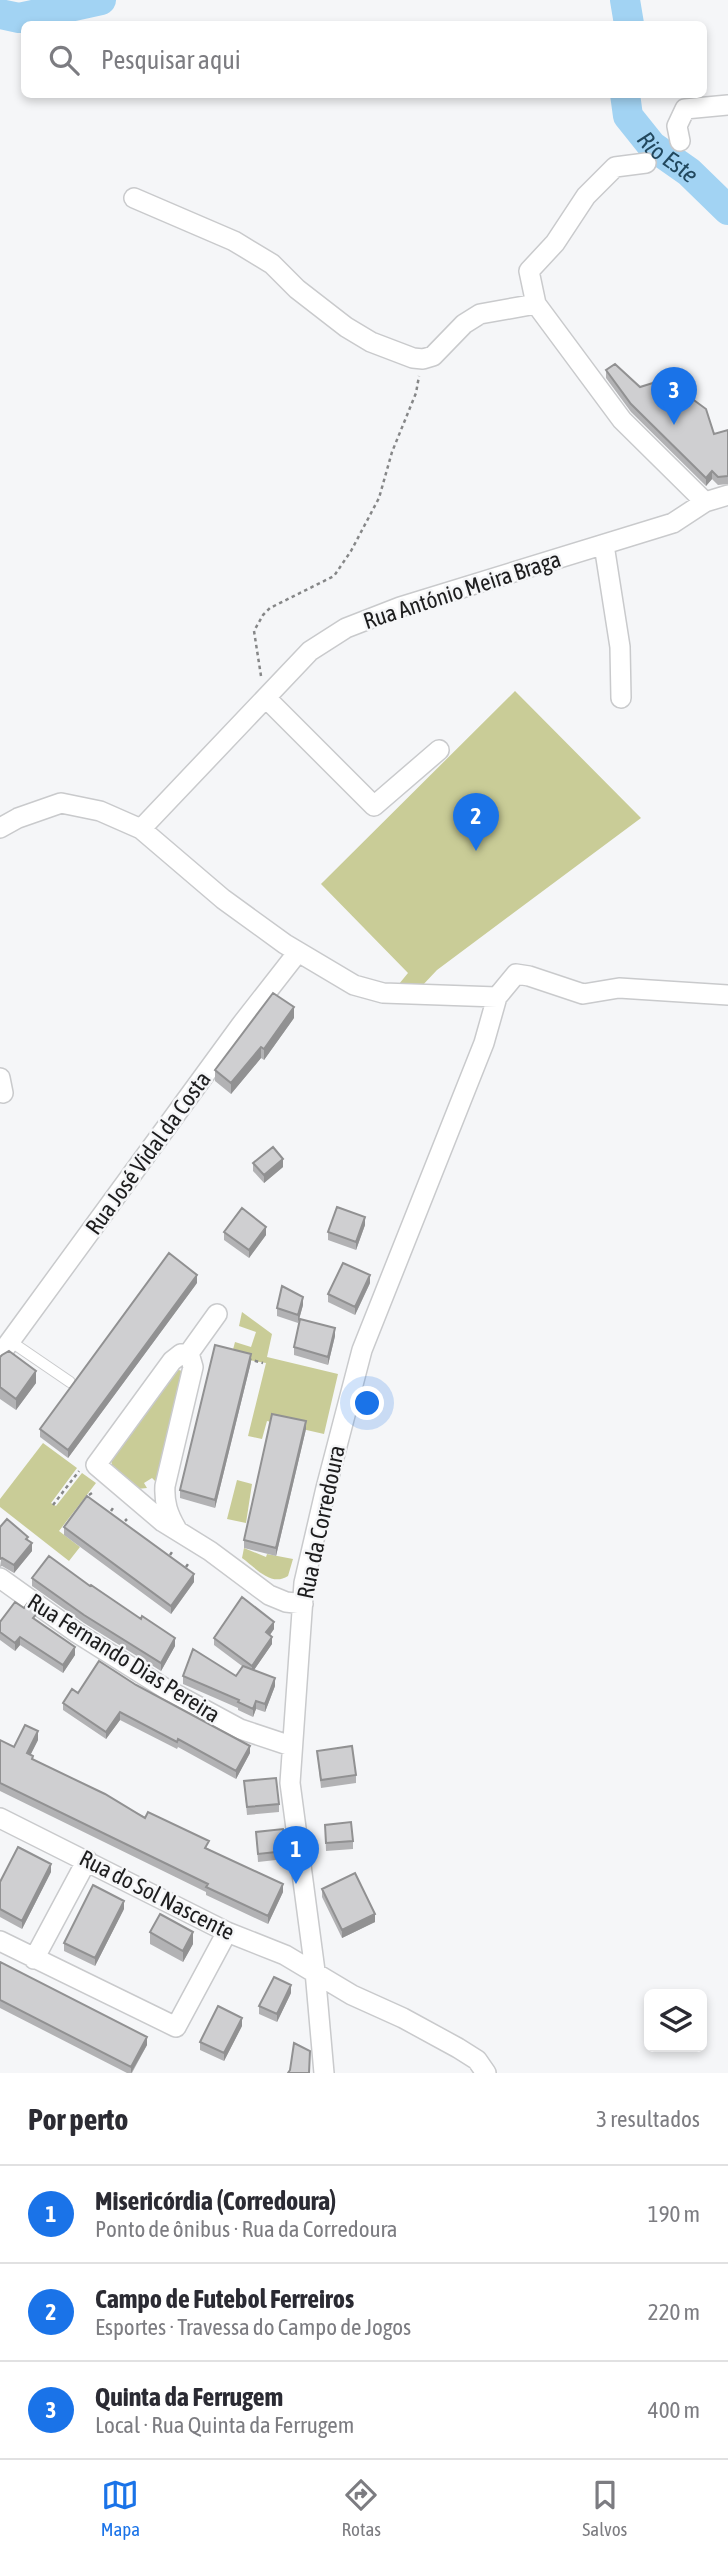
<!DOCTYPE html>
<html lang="pt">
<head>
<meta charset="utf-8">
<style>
	:root { --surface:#fff; --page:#f7f7f7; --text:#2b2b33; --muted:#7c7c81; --line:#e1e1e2; --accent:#1a73e8 }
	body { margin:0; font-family:"Asap Condensed",sans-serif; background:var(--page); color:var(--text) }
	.controls { position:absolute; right:21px; bottom:21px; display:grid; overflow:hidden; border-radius:10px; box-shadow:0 4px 10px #0003 }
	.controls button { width:63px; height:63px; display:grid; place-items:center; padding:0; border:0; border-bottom:2px solid var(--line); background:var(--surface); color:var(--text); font:35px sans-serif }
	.you { position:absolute; left:368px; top:1404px; width:24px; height:24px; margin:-18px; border:5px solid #fff; border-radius:50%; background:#1a73e8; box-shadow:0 0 0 10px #1a73e833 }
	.badge { display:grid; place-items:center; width:46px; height:46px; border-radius:50%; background:var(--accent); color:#fff; font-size:23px; font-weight:700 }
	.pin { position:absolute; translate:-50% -58px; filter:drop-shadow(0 2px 4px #0008) }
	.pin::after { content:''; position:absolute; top:37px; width:24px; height:21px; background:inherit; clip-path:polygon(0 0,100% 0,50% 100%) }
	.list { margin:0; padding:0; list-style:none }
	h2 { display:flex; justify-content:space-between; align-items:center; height:91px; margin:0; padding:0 28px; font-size:30px }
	h2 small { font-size:23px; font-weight:400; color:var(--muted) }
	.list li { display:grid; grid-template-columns:46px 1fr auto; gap:21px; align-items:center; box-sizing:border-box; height:98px; padding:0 28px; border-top:2px solid var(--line) }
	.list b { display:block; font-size:26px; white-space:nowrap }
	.list p { margin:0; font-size:23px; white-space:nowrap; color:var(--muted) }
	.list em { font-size:23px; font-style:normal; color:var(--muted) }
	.icon { flex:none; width:38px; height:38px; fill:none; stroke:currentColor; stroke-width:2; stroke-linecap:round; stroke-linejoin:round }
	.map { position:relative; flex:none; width:728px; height:2073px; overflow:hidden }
	.search { position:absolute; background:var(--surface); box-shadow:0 4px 10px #0003; left:21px; right:21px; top:21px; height:77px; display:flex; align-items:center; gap:18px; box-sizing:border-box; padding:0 24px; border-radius:10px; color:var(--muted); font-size:26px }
	.sheet { height:385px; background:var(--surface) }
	nav { display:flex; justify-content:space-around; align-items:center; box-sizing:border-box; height:98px; border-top:2px solid var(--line); background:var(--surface); font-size:19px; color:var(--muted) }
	nav a { display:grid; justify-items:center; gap:4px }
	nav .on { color:var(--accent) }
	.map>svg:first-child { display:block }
	.green { fill:#c9cc97 }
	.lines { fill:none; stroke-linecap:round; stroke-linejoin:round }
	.river { stroke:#a2d3f3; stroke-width:30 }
	.service-casing { stroke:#c9cacc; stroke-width:12 }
	.minor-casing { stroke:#c9cacc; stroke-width:22 }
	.path { stroke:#868788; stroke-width:2.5; stroke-dasharray:3.5 3.5; stroke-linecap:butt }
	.service { stroke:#fff; stroke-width:10 }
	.minor { stroke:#fff; stroke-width:19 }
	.wall { fill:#b2b2b4 }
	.shaded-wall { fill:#919192 }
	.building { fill:#cfcfd1; stroke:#919192; stroke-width:2 }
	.labels { text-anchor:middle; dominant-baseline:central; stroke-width:5; stroke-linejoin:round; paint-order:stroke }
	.street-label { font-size:23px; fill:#1d1d1e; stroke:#f5f6f8 }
	.water-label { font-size:24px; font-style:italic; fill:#22485e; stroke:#f5f6f8 }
</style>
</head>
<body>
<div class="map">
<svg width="728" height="2073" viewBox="0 0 728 2073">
	<rect width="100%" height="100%" fill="#f5f6f8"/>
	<path class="green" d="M515,691L641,818L437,970L420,988L399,984L408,973L321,884Z
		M242,1312L272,1334L267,1357L338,1374L324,1434L267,1421L262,1439L248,1436L266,1363L231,1357L235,1342L251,1347L256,1332L239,1326Z
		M176,1369L182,1371L160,1480L156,1482L152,1478L144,1483L147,1488L137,1489L112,1466L111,1459Z
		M43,1443L77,1468L51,1503L56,1506L82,1473L96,1483L59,1531L80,1547L69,1561L0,1507V1499Z
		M237,1480L252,1484L246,1523L227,1519Z
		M244,1548L266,1557L267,1554L293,1559L288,1576C271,1587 256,1568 242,1558Z"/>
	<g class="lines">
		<g class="river">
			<path d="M625,0L629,24"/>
			<path d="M0,14L19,18L101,0"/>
			<path id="s1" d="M625,94L628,116L652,146L689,172L728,210"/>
		</g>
		<defs>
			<path id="service" d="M10,1341L70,1382"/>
			<path id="minor" d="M680,141L677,126L685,109L728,105
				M646,163L615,167L586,196L555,243L529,271L536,304L622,420L705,502
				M134,198L234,241L272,264L297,289L346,327L371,342L413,358L423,359L433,356L464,324L480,314L536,304
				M604,545L620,647L621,698
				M266,698L374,806L439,750
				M0,828L18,818L61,803L100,811L141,829L223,899L285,944L354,985L383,993L497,997
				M141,829L310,651L346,628L400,607L673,523L705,502L728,495
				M0,1078L3,1093
				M217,1314L189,1353L181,1354L172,1361L96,1465L163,1522L210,1551L269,1595L286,1602L303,1604
				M0,1355L241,1025L298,952
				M176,1528C168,1514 164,1503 165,1486L193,1367L189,1353
				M0,1578L77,1633L166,1689L240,1729L291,1746
				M0,1818L227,1932L285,1955L352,1995L403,2018L458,2048L477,2060L486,2073
				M0,1941L176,2027L227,1932
				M34,1959L87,1860
				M324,2073L315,1971L290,1783L304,1583L326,1488L362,1350L484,1043L497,997L516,974L529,976L583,994L619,988L728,995"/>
		</defs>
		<use href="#service" class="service-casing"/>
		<use href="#minor" class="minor-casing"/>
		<path class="path" d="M261,676L254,631L263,615L270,608L334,576L351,551L379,498L392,452L416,393L419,376
			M248,1359L263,1363
			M89,1495L92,1493
			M53,1505L79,1471
			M111,1511L113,1508
			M125,1521L127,1519
			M170,1555L172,1552
			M186,1567L188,1564"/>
		<use href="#service" class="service"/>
		<use href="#minor" class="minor"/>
	</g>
	<path class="wall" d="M606,370L640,387L714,434L728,430V484L718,485L712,479L706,486L631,412L606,378Z
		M294,1018L264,1060L261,1058L231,1094L215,1081V1070Z
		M253,1163L283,1167L264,1183L253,1171Z
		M365,1225L356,1250L328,1240V1232Z
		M224,1232L266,1235L249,1258L224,1240Z
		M197,1283L68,1458L40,1437V1429Z
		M370,1283L355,1315L328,1302V1294Z
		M303,1305L298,1323L277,1316V1308Z
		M335,1336L328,1365L294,1355V1347Z
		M0,1357L36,1383L16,1410L0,1399Z
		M251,1362L215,1508L180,1498V1490Z
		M306,1429L276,1556L244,1548V1540Z
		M7,1519L28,1540L32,1551L14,1573L2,1566L0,1567Z
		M64,1527L194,1582L171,1614L64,1535Z
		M32,1578L90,1586L175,1646L161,1671L84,1623L32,1586Z
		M38,1620L37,1621L75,1655L63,1673L20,1645L15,1651L0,1640V1622Z
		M274,1629L270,1635L272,1644L254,1670L275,1686L265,1712L256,1709L253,1717L238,1710V1708L183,1684V1676H236L242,1666L214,1645V1638Z
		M136,1685L250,1753L236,1779L178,1747L177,1749L120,1720L106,1739L63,1710V1703L78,1693Z
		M0,1740L14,1747L38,1740L30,1755L33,1760L209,1849L283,1892L268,1924L206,1895V1892L0,1791Z
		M317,1751L356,1775V1783L321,1788Z
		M244,1781L279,1804V1812L247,1815Z
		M325,1825L353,1841V1849L326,1851Z
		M256,1832L285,1851V1859L258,1862Z
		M51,1872L22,1929L0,1917V1882Z
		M322,1889L375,1922L342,1938L322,1897Z
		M124,1909L95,1966L64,1951V1943Z
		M150,1932L193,1944L183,1962L150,1944Z
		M0,1962L147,2045L132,2073H127L0,2008Z
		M291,1993L277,2022L259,2014V2006Z
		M242,2026L224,2061L200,2050V2042Z"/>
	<path class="shaded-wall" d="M712,471V479L706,486V478Z
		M294,1007V1018L264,1060V1049Z
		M261,1047V1058L231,1094V1083Z
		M283,1159V1167L264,1183V1175Z
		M365,1217V1225L356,1250V1242Z
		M266,1227V1235L249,1258V1250Z
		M197,1275V1283L68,1458V1450Z
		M370,1275V1283L355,1315V1307Z
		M303,1297V1305L298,1323V1315Z
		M335,1328V1336L328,1365V1357Z
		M251,1354V1362L215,1508V1500Z
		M36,1371V1383L16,1410V1399Z
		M306,1421V1429L276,1556V1548Z
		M32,1543V1551L14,1573V1565Z
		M194,1574V1582L171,1614V1606Z
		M274,1622V1629L266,1640V1632Z
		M20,1637V1645L15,1651V1643Z
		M272,1637V1644L252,1673V1666Z
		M175,1638V1646L161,1671V1663Z
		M75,1647V1655L63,1673V1665Z
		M275,1678V1686L265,1712V1704Z
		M256,1701V1709L253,1717V1709Z
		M120,1712V1720L106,1739V1732Z
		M38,1731V1740L27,1762V1753Z
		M250,1746V1753L236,1779V1771Z
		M51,1864V1872L22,1929V1921Z
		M283,1884V1892L268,1924V1916Z
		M124,1901V1909L95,1966V1958Z
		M375,1914V1922L342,1938V1930Z
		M193,1932V1944L183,1962V1951Z
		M291,1985V1993L277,2022V2014Z
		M242,2018V2026L224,2061V2053Z
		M147,2037V2045L131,2073V2067Z"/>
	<path class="building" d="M615,364L640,387L659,381L676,387L706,409L714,434L728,430V476L718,477L712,471L706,478L631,404L606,370Z
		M273,993L294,1007L264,1049L261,1047L231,1083L215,1070Z
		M273,1147L283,1159L264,1175L253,1163Z
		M337,1207L365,1217L356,1242L328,1232Z
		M242,1208L266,1227L249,1250L224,1232Z
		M169,1253L197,1275L68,1450L40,1429Z
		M343,1263L370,1275L355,1307L328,1294Z
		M282,1286L303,1297L298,1315L277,1308Z
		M300,1319L335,1328L328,1357L294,1347Z
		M215,1345L251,1354L215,1500L180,1490Z
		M9,1351L36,1371L16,1399L0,1387V1357L2,1355Z
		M272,1414L306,1421L276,1548L244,1540Z
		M87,1496L194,1574L171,1606L64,1527Z
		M7,1519L28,1537L26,1539L32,1543L14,1565L2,1558L0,1559V1527Z
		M49,1556L90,1586L91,1585L141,1619L142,1616L175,1638L161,1663L84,1615L32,1578Z
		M242,1597L274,1622L266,1632L272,1637L252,1666L214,1638Z
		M15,1602L24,1608L27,1604L38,1612L33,1618L75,1647L63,1665L20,1637L15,1643L0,1632V1622Z
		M193,1649L236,1676L243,1666L275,1678L265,1704L256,1701L253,1709L238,1702L239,1700L183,1676Z
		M99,1661L136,1685L250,1746L236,1771L178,1739L177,1742L120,1712L106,1732L63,1703L72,1689L78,1693Z
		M25,1725L38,1731L27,1753L33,1756L32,1759L105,1794L145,1818L148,1812L209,1841L205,1848L283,1884L268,1916L206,1887L208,1884L0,1783V1740L14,1747Z
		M352,1746L356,1775L321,1780L317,1751Z
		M276,1778L279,1804L247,1807L244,1781Z
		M351,1822L353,1841L326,1843L325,1825Z
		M283,1829L285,1851L258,1854L256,1832Z
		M18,1847L51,1864L22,1921L0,1909V1882Z
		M355,1873L375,1914L342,1930L322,1889Z
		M93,1885L124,1901L95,1958L64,1943Z
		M160,1914L193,1932L183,1951L150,1932Z
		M0,1962L147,2037L131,2067L0,2000Z
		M274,1977L291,1985L277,2014L259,2006Z
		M218,2006L242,2018L224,2053L200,2042Z
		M294,2043L310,2051L309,2073H288L290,2070Z"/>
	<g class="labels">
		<g class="street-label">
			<text transform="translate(462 590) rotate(-18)">Rua António Meira Braga</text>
			<text transform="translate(148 1153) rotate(-54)">Rua José Vidal da Costa</text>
			<text transform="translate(321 1522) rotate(-78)">Rua da Corredoura</text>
			<text transform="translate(124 1658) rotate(32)">Rua Fernando Dias Pereira</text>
			<text transform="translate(157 1895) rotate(27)">Rua do Sol Nascente</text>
		</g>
		<g class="water-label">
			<text stroke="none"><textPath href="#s1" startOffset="80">Rio Este</textPath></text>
		</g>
	</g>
</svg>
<div class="controls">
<button><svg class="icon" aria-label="layers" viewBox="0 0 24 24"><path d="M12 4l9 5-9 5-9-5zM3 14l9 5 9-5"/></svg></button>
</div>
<div class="you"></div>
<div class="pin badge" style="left:296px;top:1884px">1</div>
<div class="pin badge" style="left:476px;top:851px">2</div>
<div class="pin badge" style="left:674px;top:425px">3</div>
<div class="search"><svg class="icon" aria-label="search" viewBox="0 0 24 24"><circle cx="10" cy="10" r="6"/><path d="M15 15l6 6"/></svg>Pesquisar aqui</div>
</div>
<section class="sheet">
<h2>Por perto<small>3 resultados</small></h2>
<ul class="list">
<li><span class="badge">1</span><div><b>Misericórdia (Corredoura)</b><p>Ponto de ônibus · Rua da Corredoura</p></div><em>190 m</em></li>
<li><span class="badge">2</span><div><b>Campo de Futebol Ferreiros</b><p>Esportes · Travessa do Campo de Jogos</p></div><em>220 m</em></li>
<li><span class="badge">3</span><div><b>Quinta da Ferrugem</b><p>Local · Rua Quinta da Ferrugem</p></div><em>400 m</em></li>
</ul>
</section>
<nav>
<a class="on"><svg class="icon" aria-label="map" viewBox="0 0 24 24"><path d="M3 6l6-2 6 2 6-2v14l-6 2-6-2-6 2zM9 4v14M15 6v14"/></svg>Mapa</a>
<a><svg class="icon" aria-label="directions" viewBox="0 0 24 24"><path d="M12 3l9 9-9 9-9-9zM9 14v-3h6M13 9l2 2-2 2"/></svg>Rotas</a>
<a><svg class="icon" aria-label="saved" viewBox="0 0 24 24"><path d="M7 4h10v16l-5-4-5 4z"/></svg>Salvos</a>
</nav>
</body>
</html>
